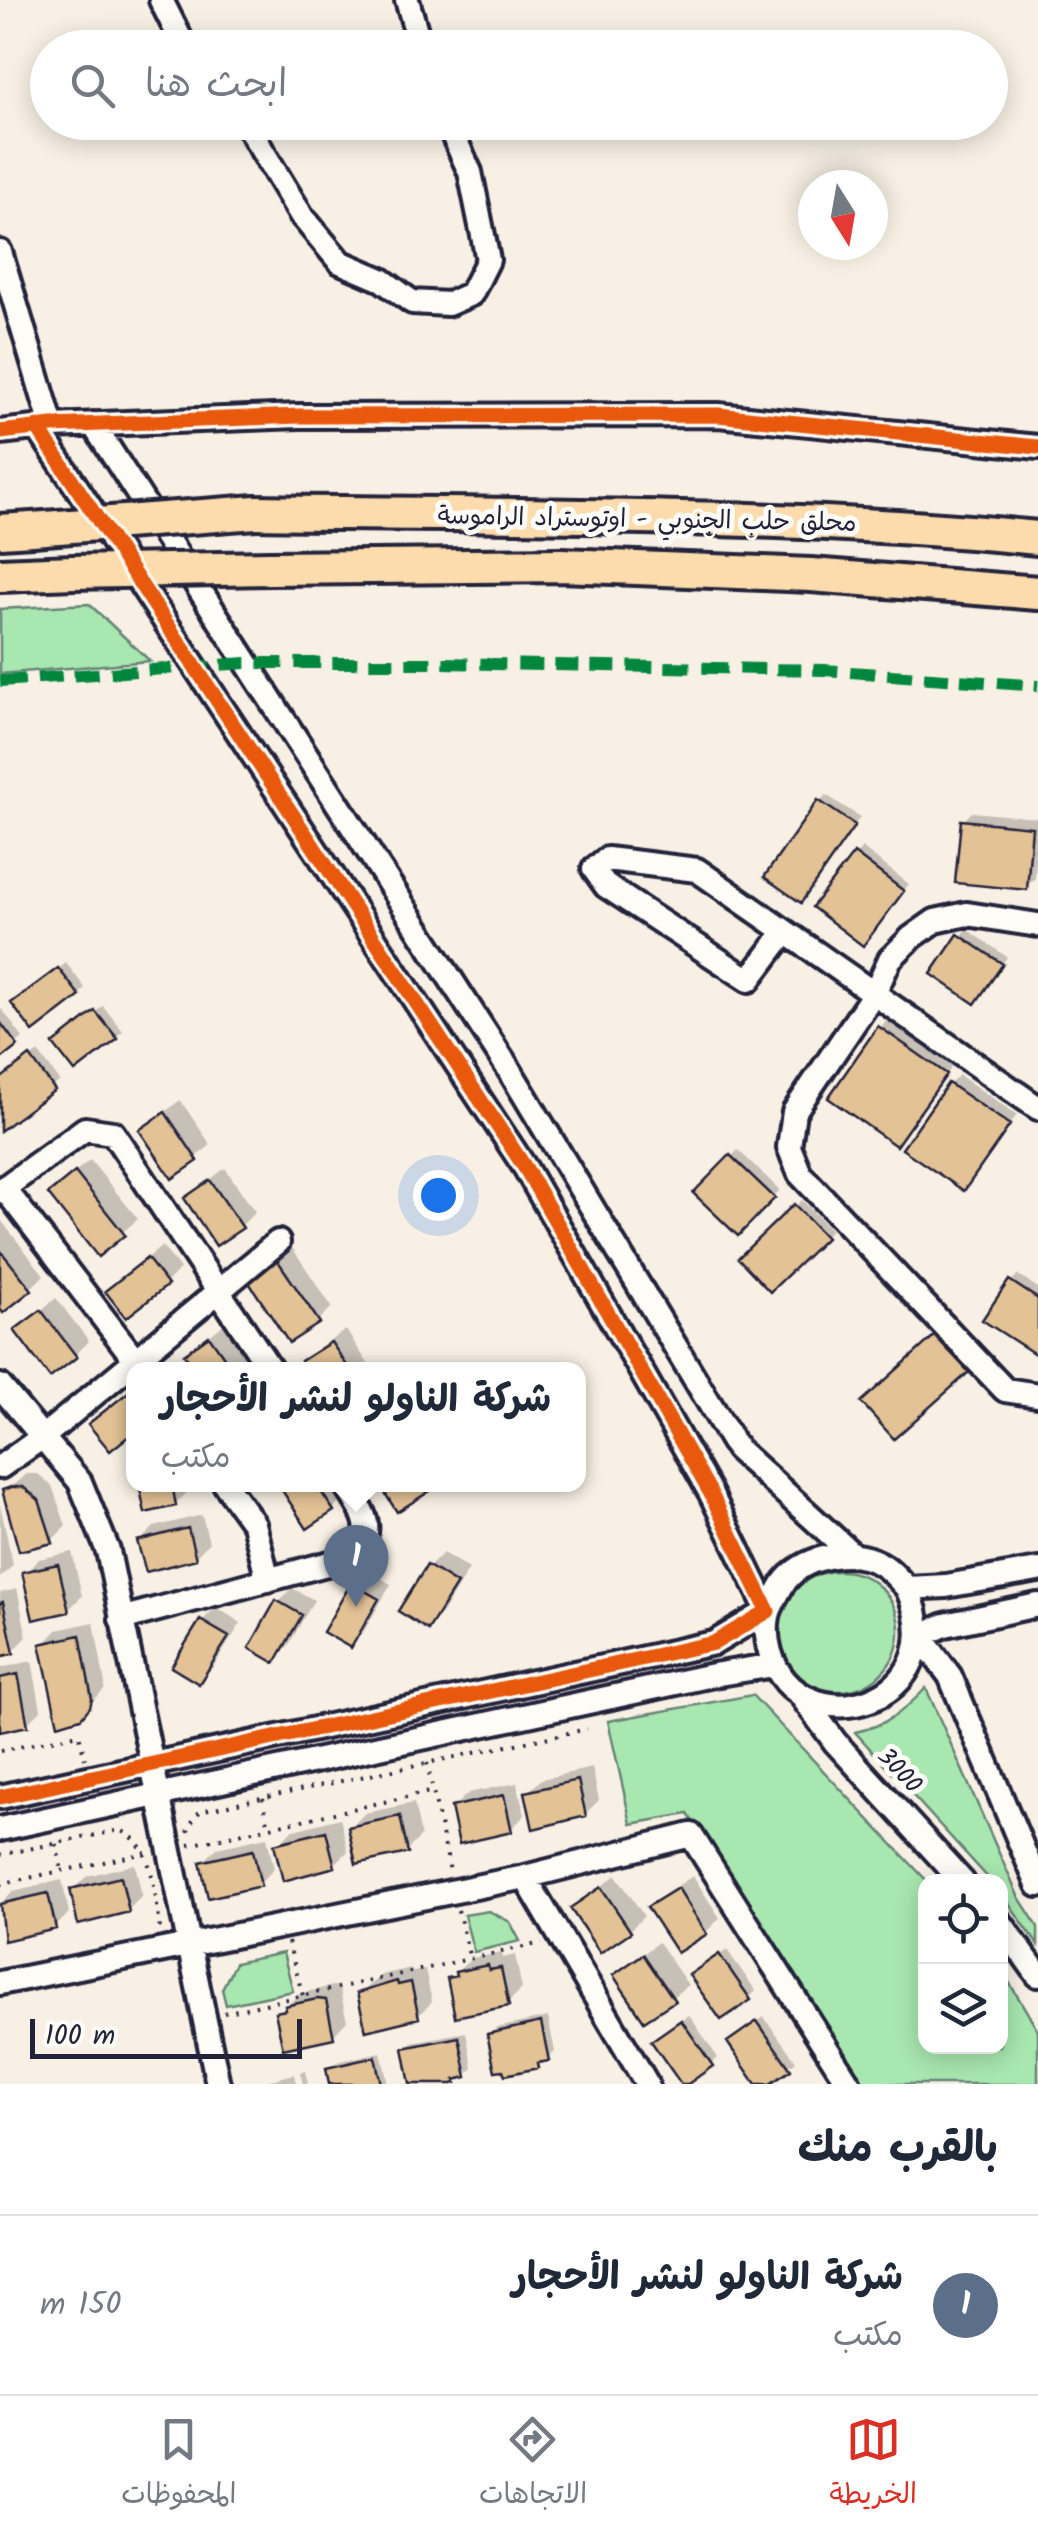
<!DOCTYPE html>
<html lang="ar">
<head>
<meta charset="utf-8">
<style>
	:root { --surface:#fff; --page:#f6f6f7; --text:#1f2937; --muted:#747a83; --line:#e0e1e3; --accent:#d93025 }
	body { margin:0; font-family:Kalam,"Playpen Sans Arabic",sans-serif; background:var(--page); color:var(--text); direction:rtl }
	.controls { position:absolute; right:30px; bottom:30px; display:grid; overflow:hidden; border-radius:20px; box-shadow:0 5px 25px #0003 }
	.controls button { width:90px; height:90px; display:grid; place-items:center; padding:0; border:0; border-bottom:2px solid var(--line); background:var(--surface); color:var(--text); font:50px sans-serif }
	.compass { position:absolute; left:798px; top:170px; width:90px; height:90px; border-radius:50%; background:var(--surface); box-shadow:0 5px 25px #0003; rotate:169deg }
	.scale { position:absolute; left:30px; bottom:25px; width:272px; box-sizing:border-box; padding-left:10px; border:5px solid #22223b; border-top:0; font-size:28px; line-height:35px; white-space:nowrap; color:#22223b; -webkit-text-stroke:8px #fdfcf7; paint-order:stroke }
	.you { position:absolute; left:438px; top:1195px; width:35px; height:35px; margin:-25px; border:8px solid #fff; border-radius:50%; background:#1a73e8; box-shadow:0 0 0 15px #1a73e833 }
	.badge { display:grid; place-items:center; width:65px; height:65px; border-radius:50%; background:var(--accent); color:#fff; font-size:32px; font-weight:700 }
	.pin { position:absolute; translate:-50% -82px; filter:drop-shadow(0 2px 5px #0008) }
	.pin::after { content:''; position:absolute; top:52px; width:35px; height:30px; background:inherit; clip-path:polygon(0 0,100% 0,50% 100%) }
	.popup { position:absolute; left:126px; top:1362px; width:460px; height:130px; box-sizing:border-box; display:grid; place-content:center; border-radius:20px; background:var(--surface); filter:drop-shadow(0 2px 8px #0005); font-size:32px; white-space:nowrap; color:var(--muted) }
	.popup b { font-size:38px; color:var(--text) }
	.popup::after { content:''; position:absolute; left:50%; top:100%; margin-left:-20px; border:20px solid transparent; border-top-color:var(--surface) }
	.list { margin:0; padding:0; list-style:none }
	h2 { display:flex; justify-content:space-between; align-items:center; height:130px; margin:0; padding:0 40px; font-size:42px }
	h2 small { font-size:32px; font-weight:400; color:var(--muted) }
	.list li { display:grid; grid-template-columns:65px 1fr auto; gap:30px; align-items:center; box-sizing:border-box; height:180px; padding:0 40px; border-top:2px solid var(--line) }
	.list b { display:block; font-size:38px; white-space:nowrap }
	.list p { margin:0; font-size:32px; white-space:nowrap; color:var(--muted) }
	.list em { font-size:32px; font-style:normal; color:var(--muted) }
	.icon { flex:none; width:55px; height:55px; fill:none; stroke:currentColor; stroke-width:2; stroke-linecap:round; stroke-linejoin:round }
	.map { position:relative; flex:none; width:1038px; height:2084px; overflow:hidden; direction:ltr }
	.search { position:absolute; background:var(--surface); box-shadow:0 5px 25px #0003; left:30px; right:30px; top:30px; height:110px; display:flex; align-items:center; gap:25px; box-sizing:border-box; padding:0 35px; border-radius:55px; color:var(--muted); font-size:38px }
	.sheet { height:310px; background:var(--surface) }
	nav { display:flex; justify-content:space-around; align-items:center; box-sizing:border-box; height:140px; border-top:2px solid var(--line); background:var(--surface); font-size:28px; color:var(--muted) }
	nav a { display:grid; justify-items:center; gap:5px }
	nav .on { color:var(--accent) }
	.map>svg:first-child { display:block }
	.green { fill:#a8e7af; stroke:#658475; stroke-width:2.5 }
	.shadow { fill:#0003 }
	.building { fill:#e3c296; stroke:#22223b; stroke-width:2.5 }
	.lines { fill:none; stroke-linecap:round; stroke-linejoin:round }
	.minor-casing { stroke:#22223b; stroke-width:30 }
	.highway-casing { stroke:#22223b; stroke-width:40 }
	.path { stroke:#22223b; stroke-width:4; stroke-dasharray:2.5 8; stroke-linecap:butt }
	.minor { stroke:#fdfcf7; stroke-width:22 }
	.highway { stroke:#fcdcac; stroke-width:32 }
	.highway-bridge-casing { stroke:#22223b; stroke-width:40; stroke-linecap:butt }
	.highway-bridge { stroke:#fcdcac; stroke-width:32 }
	.quiet { stroke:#00873e; stroke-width:12; stroke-dasharray:25 12; stroke-linecap:butt }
	.cycleway-casing { stroke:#fdfcf7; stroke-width:21 }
	.cycleway { stroke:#e8590c; stroke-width:15 }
	.labels { text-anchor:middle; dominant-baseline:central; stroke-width:10; stroke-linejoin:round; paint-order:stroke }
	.street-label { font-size:25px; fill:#22223b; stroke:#fdfcf7 }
</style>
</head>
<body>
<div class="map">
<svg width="1038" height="2084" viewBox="0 0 1038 2084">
	<rect width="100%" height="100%" fill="#f8f0e4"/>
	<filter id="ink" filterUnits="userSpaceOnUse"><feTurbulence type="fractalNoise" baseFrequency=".01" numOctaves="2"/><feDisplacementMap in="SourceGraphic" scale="20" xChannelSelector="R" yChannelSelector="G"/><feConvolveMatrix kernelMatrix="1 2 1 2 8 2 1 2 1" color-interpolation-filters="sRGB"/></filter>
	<g filter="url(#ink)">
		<path class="green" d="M89,604L150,661L0,674V609Z
			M779 1631a60 60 0 1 1 120 0a60 60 0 1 1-120 0Z
			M926,1688L1018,1896L1038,1927V1945L1001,1892L1000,1882L991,1881L855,1732C886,1726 904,1711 926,1688Z
			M752,1695L927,1881L926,2046H1000L1001,1969L1038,2030V2084H859L688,1814L631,1824L608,1721Z
			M489,1911L510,1922L520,1941L474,1952L464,1915Z
			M283,1953L293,1991L226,2005L222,1989L235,1963Z"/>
		<path class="shadow" d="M826,795L860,817L808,893L820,801Z
			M972,812L1038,818L1035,878L1026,887L963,821Z
			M862,848L909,884L869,936L856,855Z
			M967,929L1007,957L981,995L934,973Z
			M66,963L85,988L79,995L21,997Z
			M103,1006L123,1031L116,1037L63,1038Z
			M2,1009L23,1038L0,1057V1011Z
			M889,1018L954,1064L905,1133L880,1028Z
			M38,1052L60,1081L0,1128V1080Z
			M959,1075L1017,1115L964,1188L950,1084Z
			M180,1100L211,1145L173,1175L142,1131Z
			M738,1150L780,1190L738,1233L696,1193Z
			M90,1160L138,1219L98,1253L65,1180Z
			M225,1168L255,1212L241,1226L187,1198Z
			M802,1200L831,1230L770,1288L741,1258Z
			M0,1219L44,1275L30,1289L0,1305Z
			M162,1246L180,1269L166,1283L108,1291Z
			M291,1246L332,1307L318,1321L263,1265Z
			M1018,1275L1038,1288V1353L1011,1281Z
			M56,1298L89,1341L75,1355L17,1330Z
			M224,1324L255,1366L251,1370H199L188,1354Z
			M946,1328L976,1361L967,1370L873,1393Z
			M346,1330L372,1370H309L304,1362L318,1348Z
			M27,1474H38L52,1486L66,1526L52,1540L5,1491Z
			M142,1484H188L189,1490L175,1504Z
			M281,1484H339L346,1496L332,1510Z
			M0,1504L13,1565L0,1578Z
			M202,1515L209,1543L195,1557L140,1541L154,1527Z
			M72,1552L82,1596L68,1610L25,1573L39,1559Z
			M443,1553L469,1569L442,1613L428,1627L429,1567Z
			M367,1570L391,1584L364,1631L350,1645L353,1585Z
			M292,1588L314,1600L288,1646L274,1660L278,1602Z
			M17,1589L27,1637L13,1651L0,1654V1593Z
			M216,1607L241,1623L213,1667L199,1681L174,1666L202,1621Z
			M94,1622L105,1684L104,1690L79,1715L43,1645L57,1630Z
			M32,1661L41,1710L27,1724L0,1729V1668Z
			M592,1768L599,1800L585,1814L527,1793L542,1779Z
			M517,1783L525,1815L510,1830L454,1807L468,1793Z
			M414,1803L421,1836L407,1850L351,1827L365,1813Z
			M340,1818L348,1851L334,1865L277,1845L291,1831Z
			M267,1837L274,1869L260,1883L203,1862L217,1848Z
			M135,1864L142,1896L128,1910L72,1890L87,1876Z
			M616,1875L644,1916L630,1930L573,1908Z
			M693,1876L720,1918L706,1932L678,1950L651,1908L665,1894Z
			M62,1880L69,1913L55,1927L6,1938L0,1904L13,1891Z
			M658,1942L688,1985L645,2018L616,1976Z
			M727,1950L756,1991L749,1998L699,1969Z
			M502,1953L503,1958L515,1955L522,1989L507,2003L450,1978L472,1958Z
			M411,1968L412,1972L425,1970L432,2002L418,2016L360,1994L381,1975Z
			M333,1986L339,1987L347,2021L333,2036L278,2013L302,1993Z
			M689,2015L718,2058L683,2084L661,2035Z
			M548,2017L555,2052L537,2065L490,2035L496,2028Z
			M764,2017L796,2061L766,2084H759L737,2036Z
			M466,2032L473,2068L466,2075L439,2084H412L405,2049L412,2042Z
			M381,2052L388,2084H332L329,2069L336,2062Z
			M305,2071L308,2084H303L300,2072Z
			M295,2074L297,2084H257L258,2083Z"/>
		<path class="building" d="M818,800L855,825L801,903L764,877Z
			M961,820L1032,827L1027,890L955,883Z
			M854,853L904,891L863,946L812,907Z
			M958,934L1003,964L975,1004L931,974Z
			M58,968L80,996L33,1032L11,1003Z
			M95,1011L118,1039L75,1072L53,1044Z
			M0,1022L18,1046L0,1060Z
			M878,1026L947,1074L896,1146L828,1098Z
			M30,1056L55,1090L0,1131V1079Z
			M948,1083L1010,1125L964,1191L902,1149Z
			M165,1112L198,1161L172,1179L139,1130Z
			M730,1155L775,1198L738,1236L693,1193Z
			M75,1172L125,1235L98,1257L48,1194Z
			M210,1180L243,1228L216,1246L184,1198Z
			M794,1204L826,1238L770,1292L738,1258Z
			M0,1250L32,1290L3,1313L0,1309Z
			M147,1258L168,1285L126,1318L105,1291Z
			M276,1258L320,1323L289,1343L246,1278Z
			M1009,1280L1038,1299V1356L982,1320Z
			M41,1310L77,1357L50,1378L14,1330Z
			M935,1335L969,1372L894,1439L861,1402Z
			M209,1336L233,1370H196L184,1354Z
			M331,1342L350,1370H306L301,1361Z
			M131,1390L134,1394V1432L110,1451L88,1424Z
			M139,1484H172L176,1506L145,1513Z
			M278,1484H316L334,1511L307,1529Z
			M379,1484H426L430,1491L397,1512Z
			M11,1487H23L39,1500L53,1543L19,1551L2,1490Z
			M188,1528L196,1559L146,1572L137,1541Z
			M58,1564L69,1612L33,1620L22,1572Z
			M427,1565L457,1584L428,1630L398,1611Z
			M351,1583L379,1599L351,1648L323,1632Z
			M276,1600L302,1615L275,1663L249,1648Z
			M3,1602L14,1653L0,1657V1603Z
			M200,1620L229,1637L199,1684L171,1667Z
			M80,1635L92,1699L90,1707L81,1718L58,1725L40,1644Z
			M18,1674L28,1726L0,1732V1678Z
			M578,1780L586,1816L533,1829L525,1792Z
			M504,1795L512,1832L459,1844L451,1807Z
			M400,1816L408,1853L356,1864L348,1827Z
			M326,1831L335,1867L283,1881L274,1844Z
			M253,1850L261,1886L208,1898L200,1862Z
			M121,1877L129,1912L78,1925L70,1889Z
			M601,1887L631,1932L600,1953L570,1908Z
			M678,1888L707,1934L677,1953L647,1907Z
			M48,1893L56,1929L4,1941L0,1904Z
			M643,1954L675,2001L644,2021L613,1975Z
			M719,1954L751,2000L721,2020L689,1975Z
			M488,1965L489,1970L501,1968L509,2006L455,2017L447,1978L456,1976L455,1972Z
			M397,1981L398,1985L411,1982L419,2018L366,2031L357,1993Z
			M317,1999L326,2000L334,2038L283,2049L275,2012L286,2010L285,2006Z
			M681,2020L713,2066L688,2084H681L651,2041Z
			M757,2021L791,2070L770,2084H756L727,2042Z
			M541,2022L549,2061L537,2063L538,2068L505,2075L503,2070L495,2071L487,2034Z
			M459,2037L467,2077L455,2080L456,2083L452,2084H410L403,2048Z
			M375,2057L381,2084H329L326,2068Z"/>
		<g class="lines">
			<defs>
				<path id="minor" d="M161,0L185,48
					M407,0L421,48
					M245,122L301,215L340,262L382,280L412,302L448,304L471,294L488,260L470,172L447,122
					M0,252L52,426
					M93,424L510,1071L737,1449L853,1555
					M0,432L52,426L299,416L718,415L1038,447
					M1038,925L967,914L935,921L911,938L890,959L875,992L794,1112L789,1147L800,1174L1005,1390L1038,1395
					M785,932L749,980L606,886L594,869L607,859L697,870L1038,1108
					M4,1188L143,1370
					M0,1191L85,1129L113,1133L271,1370
					M0,1386L80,1482L108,1551L218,2084
					M0,1467L44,1436L278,1242
					M225,1484L254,1524L268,1580
					M907,1588C960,1704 799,1750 770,1652C766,1638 765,1620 771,1607C775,1599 780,1587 786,1580C808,1554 856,1547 884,1566C893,1572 900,1581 907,1588L946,1586L1038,1570
					M1038,1605L945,1625L920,1636L950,1676L1038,1885
					M121,1619L345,1559C381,1533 365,1515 345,1484
					M800,1694L835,1742L963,1882
					M0,1797L714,1643L768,1611L710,1492L526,1169L37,427
					M0,1829L713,1675L774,1665
					M525,1877L647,2084
					M1000,1922L1038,1975
					M0,1983L525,1877L691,1835L849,2084"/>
				<path id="highway" d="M256,512C516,516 778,513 1038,538
					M0,531L32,529
					M270,568L561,565L811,575L1038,593
					M0,575L73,572"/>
			</defs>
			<use href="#minor" class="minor-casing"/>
			<use href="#highway" class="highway-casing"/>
			<path class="path" d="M0,1751L79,1734L85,1759
				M427,1763L450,1871
				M263,1798L269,1828
				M188,1832L189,1826L200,1811L587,1729
				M56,1844L62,1871
				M189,1845L434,1791
				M0,1855L120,1830C155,1845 154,1893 160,1926L157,1931
				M0,1884L146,1853
				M458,1910L470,1959
				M288,1942L303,1996
				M224,2013L542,1943"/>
			<use href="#minor" class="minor"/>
			<use href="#highway" class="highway"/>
			<defs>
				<path id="highway-bridge" d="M32,529L256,512
					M73,572L270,568"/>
			</defs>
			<use href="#highway-bridge" class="highway-bridge-casing"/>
			<use href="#highway-bridge" class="highway-bridge"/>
			<path class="quiet" d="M0,681L246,663H438L824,670L1038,686"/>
			<defs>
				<path id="cycleway" d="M0,432L52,426L299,416L718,415L1038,447
					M0,1797L714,1643L768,1611L710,1492L526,1169L37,427"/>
			</defs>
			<use href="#cycleway" class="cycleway-casing"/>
			<use href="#cycleway" class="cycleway"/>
		</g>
	</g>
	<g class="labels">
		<g class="street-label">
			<text transform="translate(647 520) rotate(1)">محلق حلب الجنوبي - اوتوستراد الراموسة</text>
			<text transform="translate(899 1771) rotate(47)">3000</text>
		</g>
	</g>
</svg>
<div class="controls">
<button><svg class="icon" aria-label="locate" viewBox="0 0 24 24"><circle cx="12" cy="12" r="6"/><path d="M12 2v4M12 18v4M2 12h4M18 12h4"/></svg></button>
<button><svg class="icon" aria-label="layers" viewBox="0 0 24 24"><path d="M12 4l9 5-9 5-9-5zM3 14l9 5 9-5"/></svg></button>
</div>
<svg class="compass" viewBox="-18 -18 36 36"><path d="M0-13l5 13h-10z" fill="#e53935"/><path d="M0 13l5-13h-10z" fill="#747a83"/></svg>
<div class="scale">100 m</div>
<div class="you"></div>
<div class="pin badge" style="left:356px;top:1607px;background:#5c6f8a">1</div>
<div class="popup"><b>شركة الناولو لنشر الأحجار</b>مكتب</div>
<div class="search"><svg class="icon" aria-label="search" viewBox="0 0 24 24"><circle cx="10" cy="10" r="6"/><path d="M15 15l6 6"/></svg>ابحث هنا</div>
</div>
<section class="sheet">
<h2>بالقرب منك<small></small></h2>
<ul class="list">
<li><span class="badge" style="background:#5c6f8a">1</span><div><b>شركة الناولو لنشر الأحجار</b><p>مكتب</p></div><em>150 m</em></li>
</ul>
</section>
<nav>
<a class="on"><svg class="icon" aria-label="map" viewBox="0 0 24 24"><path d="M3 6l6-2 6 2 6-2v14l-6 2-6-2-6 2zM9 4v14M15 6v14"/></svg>الخريطة</a>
<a><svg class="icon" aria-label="directions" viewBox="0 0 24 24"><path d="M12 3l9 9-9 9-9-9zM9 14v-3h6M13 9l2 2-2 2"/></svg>الاتجاهات</a>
<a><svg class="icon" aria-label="saved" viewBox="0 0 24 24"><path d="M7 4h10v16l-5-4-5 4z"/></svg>المحفوظات</a>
</nav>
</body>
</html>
